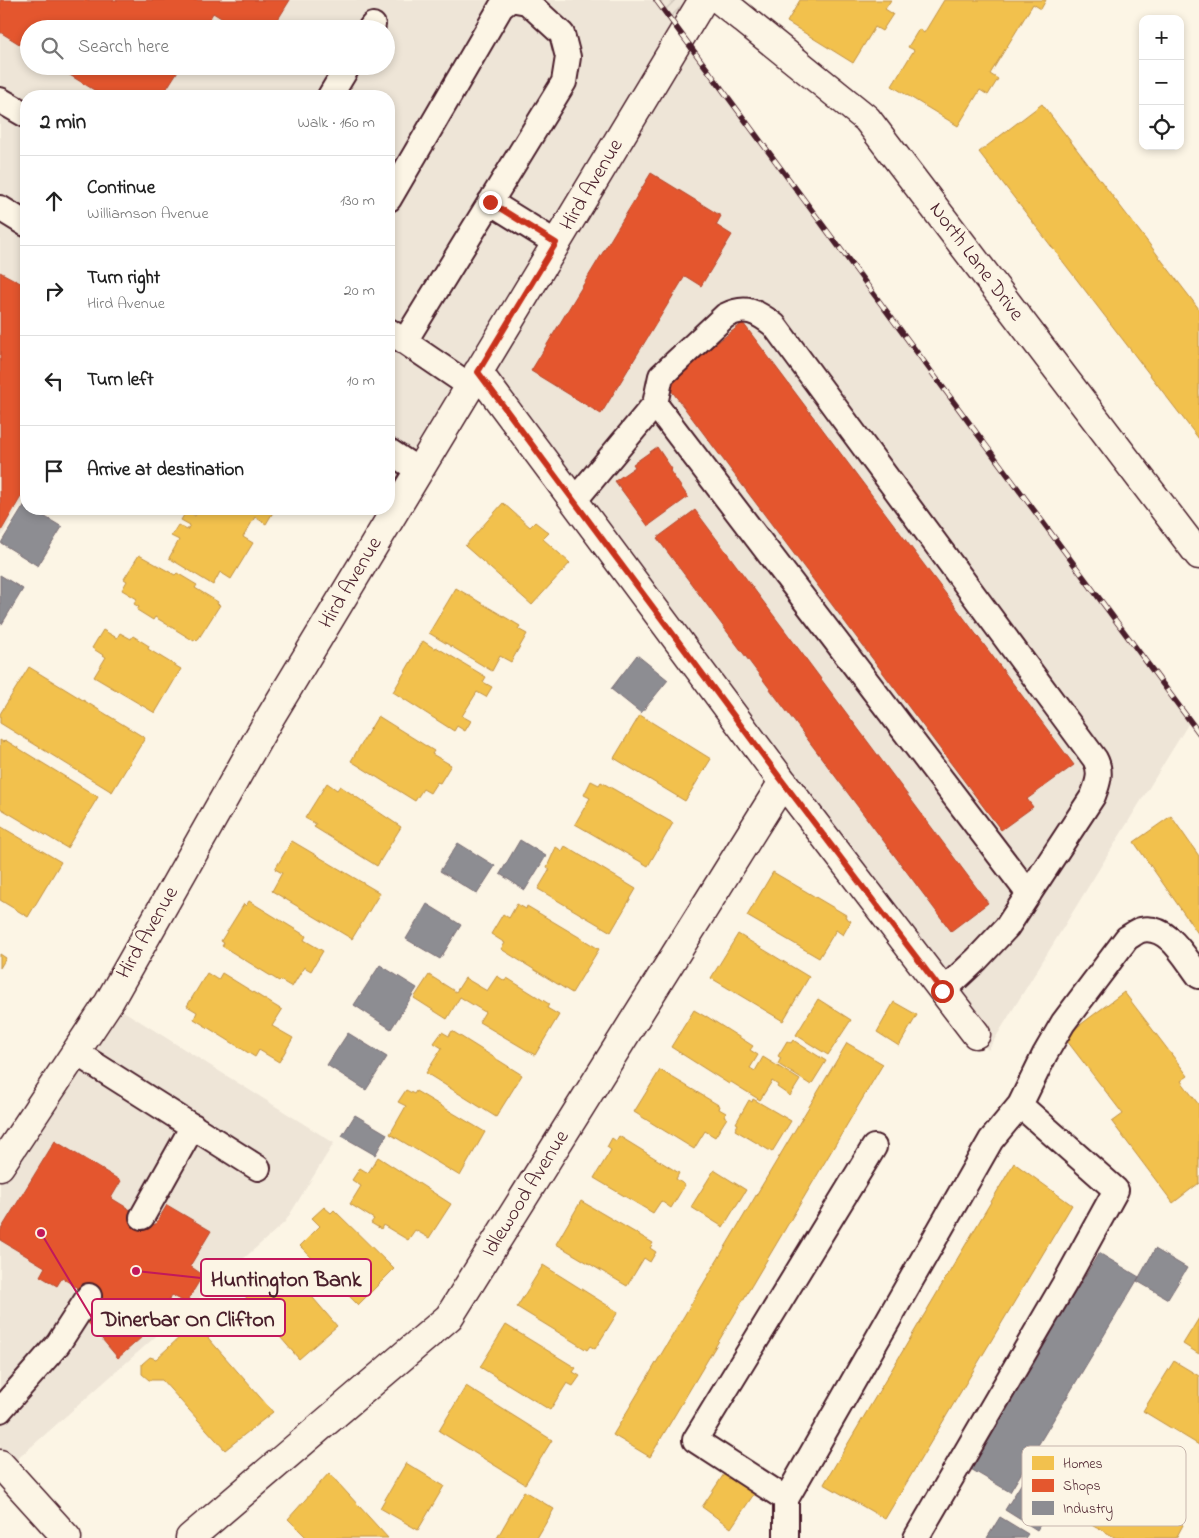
<!DOCTYPE html>
<html lang="en">
<head>
<meta charset="utf-8">
<style>
	:root { --surface:#fff; --page:#f6f6f6; --text:#222; --muted:#767676; --line:#e0e0e0 }
	body { margin:0; font-family:"Indie Flower",sans-serif; background:var(--page); color:var(--text) }
	.controls { position:absolute; right:15px; top:15px; display:grid; overflow:hidden; border-radius:10px; box-shadow:0 2px 8px #0003 }
	.controls button { width:45px; height:45px; display:grid; place-items:center; padding:0; border:0; border-bottom:1px solid var(--line); background:var(--surface); color:var(--text); font:25px sans-serif }
	.stop { position:absolute; width:15px; height:15px; margin:-11px; border:4px solid #c8321e; border-radius:50%; background:#fff }
	.stop.end { background:#c8321e; border-color:#fff; box-shadow:0 1px 5px #0008 }
	.list { margin:0; padding:0; list-style:none }
	h2 { display:flex; justify-content:space-between; align-items:center; height:65px; margin:0; padding:0 20px; font-size:21px }
	h2 small { font-size:16px; font-weight:400; color:var(--muted) }
	.list li { display:grid; grid-template-columns:32px 1fr auto; gap:15px; align-items:center; box-sizing:border-box; height:90px; padding:0 20px; border-top:1px solid var(--line) }
	.list b { display:block; font-size:19px; white-space:nowrap }
	.list p { margin:0; font-size:16px; white-space:nowrap; color:var(--muted) }
	.list em { font-size:16px; font-style:normal; color:var(--muted) }
	.icon { flex:none; width:28px; height:28px; fill:none; stroke:currentColor; stroke-width:2; stroke-linecap:round; stroke-linejoin:round }
	.map { position:relative; flex:none; width:1199px; height:1538px; overflow:hidden }
	.search { position:absolute; background:var(--surface); box-shadow:0 2px 8px #0003; left:20px; top:20px; width:375px; height:55px; display:flex; align-items:center; gap:12px; box-sizing:border-box; padding:0 18px; border-radius:28px; color:var(--muted); font-size:19px }
	.panel { position:absolute; background:var(--surface); box-shadow:0 2px 8px #0003; left:20px; top:90px; width:375px; height:425px; border-radius:20px }
	.map>svg:first-child { display:block }
	.built { fill:#eee5d7; fill-rule:evenodd }
	.industrial { fill:url(#industrial-furrows) }
	.homes { fill:#f2c14e; stroke:#c09044 }
	.shops { fill:#e4572e; stroke:#b6462d }
	.industry { fill:#8d8d92; stroke:#796c73 }
	.lines { fill:none; stroke-linecap:round; stroke-linejoin:round }
	.lane-casing { stroke:#4a1f2b; stroke-width:28 }
	.street-casing { stroke:#4a1f2b; stroke-width:31 }
	.primary-casing { stroke:#4a1f2b; stroke-width:31 }
	.lane { stroke:#fcf5e5; stroke-width:24 }
	.street { stroke:#fcf5e5; stroke-width:28 }
	.primary { stroke:#fcf5e5; stroke-width:28 }
	.rail-casing { stroke:#4a1f2b; stroke-width:5.5 }
	.rail { stroke:#fcf5e5; stroke-width:4; stroke-dasharray:11; stroke-linecap:butt }
	.route { stroke:#c8321e; stroke-width:6 }
	.labels { text-anchor:middle; dominant-baseline:central; stroke-width:5; stroke-linejoin:round; paint-order:stroke }
	.street-label { font-size:21px; fill:#4a1f2b; stroke:#fcf5e5 }
	.key { fill:#fcf5e5; stroke:#c7b5ad; stroke-width:1 }
	.key-label { font-size:14px; fill:#4a1f2b }
	.leader { fill:none; stroke:#c2185b; stroke-width:2 }
	.callout-dot { fill:#c2185b; stroke:#fcf5e5; stroke-width:2 }
	.callout { fill:#fcf5e5; stroke:#c2185b; stroke-width:2 }
	.callout-label { font-size:22px; text-anchor:middle; font-weight:bold; fill:#4a1f2b }
</style>
</head>
<body>
<div class="map">
<svg width="1199" height="1538" viewBox="0 0 1199 1538">
	<defs>
		<pattern id="industrial-furrows" width="10" height="10" patternUnits="userSpaceOnUse" patternTransform="scale(1.25)"><rect width="10" height="10" fill="#eee5d7"/><path d="M-1 1l2-2M0 10L10 0M9 11l2-2" fill="none" stroke="#cec4b9"/></pattern>
	</defs>
	<rect width="100%" height="100%" fill="#fcf5e5"/>
	<filter id="ink" filterUnits="userSpaceOnUse"><feTurbulence type="fractalNoise" baseFrequency=".02" numOctaves="2"/><feDisplacementMap in="SourceGraphic" scale="10" xChannelSelector="R" yChannelSelector="G"/><feConvolveMatrix kernelMatrix="1 2 1 2 8 2 1 2 1" color-interpolation-filters="sRGB"/></filter>
	<g filter="url(#ink)">
		<path class="built" d="M0,0H656L1190,721L988,1050L478,373L388,520L371,509H389V96H26V496L0,539ZM29,29H386V66H29Z
			M109,1002L334,1143L285,1222L5,1470L0,1464V1166Z"/>
		<path class="industrial" d="M656,0H703L682,35Z"/>
		<path class="homes" d="M800,0H891L885,9L893,14L882,31L875,27L853,63L787,22Z
			M944,0H1046L1041,9L1033,4L990,74L998,79L988,95L980,90L958,126L892,86L914,50L908,47L919,29L924,33Z
			M1042,104L1199,309V439L979,152Z
			M503,503L530,527L535,522L549,533L543,539L570,563L532,605L465,546Z
			M200,509H275L266,524L255,517L243,537L253,543L231,579L220,572L213,585L169,558L179,540L171,536L178,525L187,530L190,525L181,520L187,510L195,516Z
			M139,555L175,575L177,573L197,585L195,588L218,602L217,604L220,605L197,641L195,639L194,641L155,617L153,620L137,610L139,607L134,604L137,599L122,590L127,581L124,579Z
			M456,588L520,626L518,629L527,634L511,662L500,656L492,671L429,633Z
			M103,630L117,638L120,633L131,639L133,636L149,646L148,649L181,669L155,713L94,677L106,657L92,648Z
			M423,641L435,649L436,647L486,677L483,682L492,687L486,697L477,692L462,716L471,721L465,731L457,726L454,731L393,692Z
			M29,667L145,738L112,792L0,723V714Z
			M640,715L711,759L685,801L614,758Z
			M378,716L434,751L432,754L451,765L440,783L437,782L430,793L423,789L415,801L351,761Z
			M0,740L3,742L5,740L98,797L67,848L0,808Z
			M591,781L599,785L601,782L673,823L648,866L575,824L590,798L584,795Z
			M327,783L337,790L340,786L401,827L377,866L314,827L316,824L305,818Z
			M1171,816L1199,856V935L1134,842Z
			M0,826L61,862L28,917L0,900Z
			M292,841L380,893L352,939L272,891L282,873L275,869Z
			M565,846L636,889L611,932L538,889L550,869L547,867L556,847L562,851Z
			M773,872L846,915L845,917L851,921L843,935L836,930L819,958L747,916Z
			M249,901L306,936L304,940L323,951L311,971L304,967L292,987L280,980L279,981L222,946L224,943L221,941L244,904L246,906Z
			M517,904L526,909L527,906L599,949L572,993L501,949L505,943L491,934L503,914L509,918Z
			M738,934L809,977L783,1021L711,978Z
			M0,954L6,958L0,968Z
			M207,973L218,980L222,973L282,1010L272,1026L293,1038L279,1062L259,1050L255,1057L194,1019L197,1012L187,1006Z
			M429,975L456,992L465,978L487,991L497,976L505,981L507,978L549,1004L547,1008L559,1015L535,1055L479,1022L485,1012L460,997L447,1019L414,998Z
			M1124,992L1188,1076L1181,1081L1199,1105V1183L1173,1203L1112,1122L1123,1114L1064,1037Z
			M818,999L851,1020L828,1055L796,1035Z
			M894,1002L917,1015L899,1046L877,1032Z
			M694,1010L706,1017V1016L753,1046L750,1050L758,1055L750,1068L755,1071L763,1057L800,1080L790,1096L777,1087L778,1085L772,1081L760,1100L731,1082L729,1084L671,1047Z
			M452,1031L522,1075L496,1117L426,1073L442,1048L434,1043L442,1032L449,1036Z
			M793,1040L826,1061L811,1085L778,1064L781,1058L778,1056L787,1041L791,1043Z
			M847,1043L883,1064L650,1457L613,1435Z
			M660,1070L720,1106L719,1109L726,1113L724,1116L727,1118L715,1137L705,1131L694,1149L634,1112Z
			M406,1090L414,1094L416,1091L485,1132L460,1176L390,1134L406,1106L398,1102Z
			M753,1099L791,1121L772,1152L735,1130L738,1124L736,1123L749,1100L752,1102Z
			M619,1136L679,1173L676,1179L685,1185L671,1208L661,1201L653,1213L594,1178L611,1150L607,1147L612,1138L616,1141Z
			M378,1157L451,1204L429,1238L415,1230L408,1240L383,1225L381,1229L371,1223L374,1219L350,1204L361,1186L352,1180L360,1168L368,1173Z
			M1014,1163L1072,1205L885,1519L824,1484Z
			M714,1170L746,1190L723,1227L691,1207Z
			M581,1201L653,1243L650,1248L656,1252L650,1262L644,1258L627,1286L556,1244Z
			M324,1207L331,1213L334,1210L394,1269L358,1305L300,1246L320,1226L312,1218Z
			M273,1261L279,1267L284,1264L337,1326L299,1359L245,1296L269,1275L265,1268Z
			M543,1265L618,1312L595,1349L590,1346L587,1350L517,1307Z
			M1199,1318V1354L1183,1344Z
			M195,1323L273,1412L225,1450L162,1380H149L142,1374V1364L150,1357L156,1359Z
			M506,1325L576,1368L573,1372L580,1376L573,1386L567,1383L550,1410L480,1367Z
			M1174,1361L1199,1376V1445L1143,1411Z
			M466,1386L552,1440L525,1484L439,1431Z
			M406,1463L444,1486L418,1530L380,1508Z
			M1110,1468L1175,1506L1169,1516L1183,1525L1176,1538H1116L1081,1518L1090,1502L1087,1500L1095,1488L1098,1489Z
			M329,1473L388,1538H307L288,1519Z
			M724,1474L754,1494L731,1528L702,1507Z
			M524,1491L554,1509L537,1538H497Z"/>
		<path class="shops" d="M0,0H290L272,29H239L213,13L204,29H29V50L0,32Z
			M55,66H181L162,96H104Z
			M651,173L721,216L716,225L732,235L701,286L685,276L601,414L531,371Z
			M0,272L26,286V488L0,533Z
			M743,323L1074,765L1027,799L1033,807L1001,830L665,382Z
			M657,447L672,469L670,471L688,497L648,526L615,481L635,467L633,464Z
			M695,510L988,903L951,931L657,538Z
			M55,1141L121,1181L111,1198L155,1225L167,1205L211,1231L190,1266L203,1275L186,1303L172,1295L149,1331L118,1358L86,1320L98,1301L62,1278L57,1286L40,1276L45,1267L0,1240V1231Z"/>
		<path class="industry" d="M25,504L26,509H32L62,527L38,566L1,543Z
			M0,575L23,589L2,624L0,623Z
			M637,655L668,680L641,713L611,689Z
			M520,840L546,856L525,890L500,874Z
			M458,843L495,866L477,894L440,871Z
			M427,904L461,925L440,959L406,939Z
			M380,965L417,988L391,1029L354,1005Z
			M348,1033L387,1057L366,1090L327,1065Z
			M355,1115L387,1134L375,1155L342,1136Z
			M1155,1249L1187,1268L1168,1299L1137,1281Z
			M1099,1253L1139,1277L1010,1492L969,1468Z
			M1023,1481L1055,1500L1037,1530L1005,1510Z
			M1000,1517L1028,1534L1025,1538H987Z"/>
		<g class="lines">
			<defs>
				<path id="lane" d="M370,29L373,25
					M330,96L348,66
					M0,100L26,115
					M389,199L501,7L510,0
					M490,202L556,243
					M0,208L26,224
					M389,331L470,386
					M405,341L564,82L568,57L562,34L527,2L516,0
					M655,404L1029,894
					M389,451L418,470
					M574,501L655,404L661,376L725,316C746,305 757,312 774,325L1095,759C1102,772 1098,783 1093,796L1007,927L977,959L943,991
					M75,1052L258,1168
					M1020,1105L1045,1054L1063,1023L1127,938C1131,936 1137,931 1141,930C1168,924 1185,958 1199,976
					M142,1217L193,1126
					M0,1410L58,1344L89,1296
					M786,1499L695,1440L874,1147
					M786,1538V1499L991,1140L1020,1105L1116,1190L1066,1281L916,1538"/>
				<path id="street" d="M720,0L867,119L1199,555
					M478,372L783,782L976,1034
					M0,1166L109,1002L268,721L703,0
					M190,1538L449,1317L783,782"/>
				<path id="primary" d="M0,1464L67,1538"/>
			</defs>
			<use href="#lane" class="lane-casing"/>
			<use href="#street" class="street-casing"/>
			<use href="#primary" class="primary-casing"/>
			<use href="#lane" class="lane"/>
			<use href="#street" class="street"/>
			<use href="#primary" class="primary"/>
			<defs>
				<path id="rail" d="M656,0L1199,733"/>
			</defs>
			<use href="#rail" class="rail-casing"/>
			<use href="#rail" class="rail"/>
		</g>
	</g>
	<g class="lines" filter="url(#ink)">
		<path class="route" d="M490,202L556,243L478,372L783,782L942,991"/>
	</g>
	<g class="labels">
		<g class="street-label">
			<text transform="translate(592 185) rotate(-59)">Hird Avenue</text>
			<text transform="translate(976 262) rotate(53)">North Lane Drive</text>
			<text transform="translate(351 583) rotate(-59)">Hird Avenue</text>
			<text transform="translate(148 933) rotate(-60)">Hird Avenue</text>
			<text transform="translate(526 1194) rotate(-58)">Idlewood Avenue</text>
		</g>
	</g>
	<rect x="1022" y="1446" width="164" height="80" rx="8" class="key"/>
	<rect x="1032" y="1456" width="22" height="14" fill="#f2c14e"/>
	<rect x="1032" y="1479" width="22" height="13" fill="#e4572e"/>
	<rect x="1032" y="1501" width="22" height="14" fill="#8d8d92"/>
	<g class="key-label">
		<text x="1063" y="1468">Homes</text>
		<text x="1063" y="1490">Shops</text>
		<text x="1063" y="1513">Industry</text>
	</g>
	<path class="leader" d="M136 1271L201 1278M41 1233L92 1318"/>
	<g class="callout-dot">
		<circle cx="136" cy="1271" r="5"/>
		<circle cx="41" cy="1233" r="5"/>
	</g>
	<g class="callout">
		<rect x="201" y="1259" width="170" height="37" rx="5"/>
		<rect x="92" y="1299" width="193" height="37" rx="5"/>
	</g>
	<g class="callout-label">
		<text x="286" y="1286">Huntington Bank</text>
		<text x="188" y="1326">Dinerbar On Clifton</text>
	</g>
</svg>
<div class="controls">
<button>+</button>
<button>−</button>
<button><svg class="icon" aria-label="locate" viewBox="0 0 24 24"><circle cx="12" cy="12" r="6"/><path d="M12 2v4M12 18v4M2 12h4M18 12h4"/></svg></button>
</div>
<div class="stop" style="left:942px;top:991px"></div>
<div class="stop end" style="left:490px;top:202px"></div>
<div class="search"><svg class="icon" aria-label="search" viewBox="0 0 24 24"><circle cx="10" cy="10" r="6"/><path d="M15 15l6 6"/></svg>Search here</div>
<section class="panel">
<h2>2 min<small>Walk · 160 m</small></h2>
<ul class="list">
<li><svg class="icon" aria-label="ahead" viewBox="0 0 24 24"><path d="M12 20V5M6 11l6-6 6 6"/></svg><div><b>Continue</b><p>Williamson Avenue</p></div><em>130 m</em></li>
<li><svg class="icon" aria-label="right" viewBox="0 0 24 24"><path d="M7 20v-9h11M14 6l5 5-5 5"/></svg><div><b>Turn right</b><p>Hird Avenue</p></div><em>20 m</em></li>
<li><svg class="icon" aria-label="left" viewBox="0 0 24 24"><path d="M17 20v-9H6M10 6l-5 5 5 5"/></svg><div><b>Turn left</b></div><em>10 m</em></li>
<li><svg class="icon" aria-label="arrive" viewBox="0 0 24 24"><path d="M6 21V4h12l-3 4 3 4H6"/></svg><div><b>Arrive at destination</b></div></li>
</ul>
</section>
</div>
</body>
</html>
